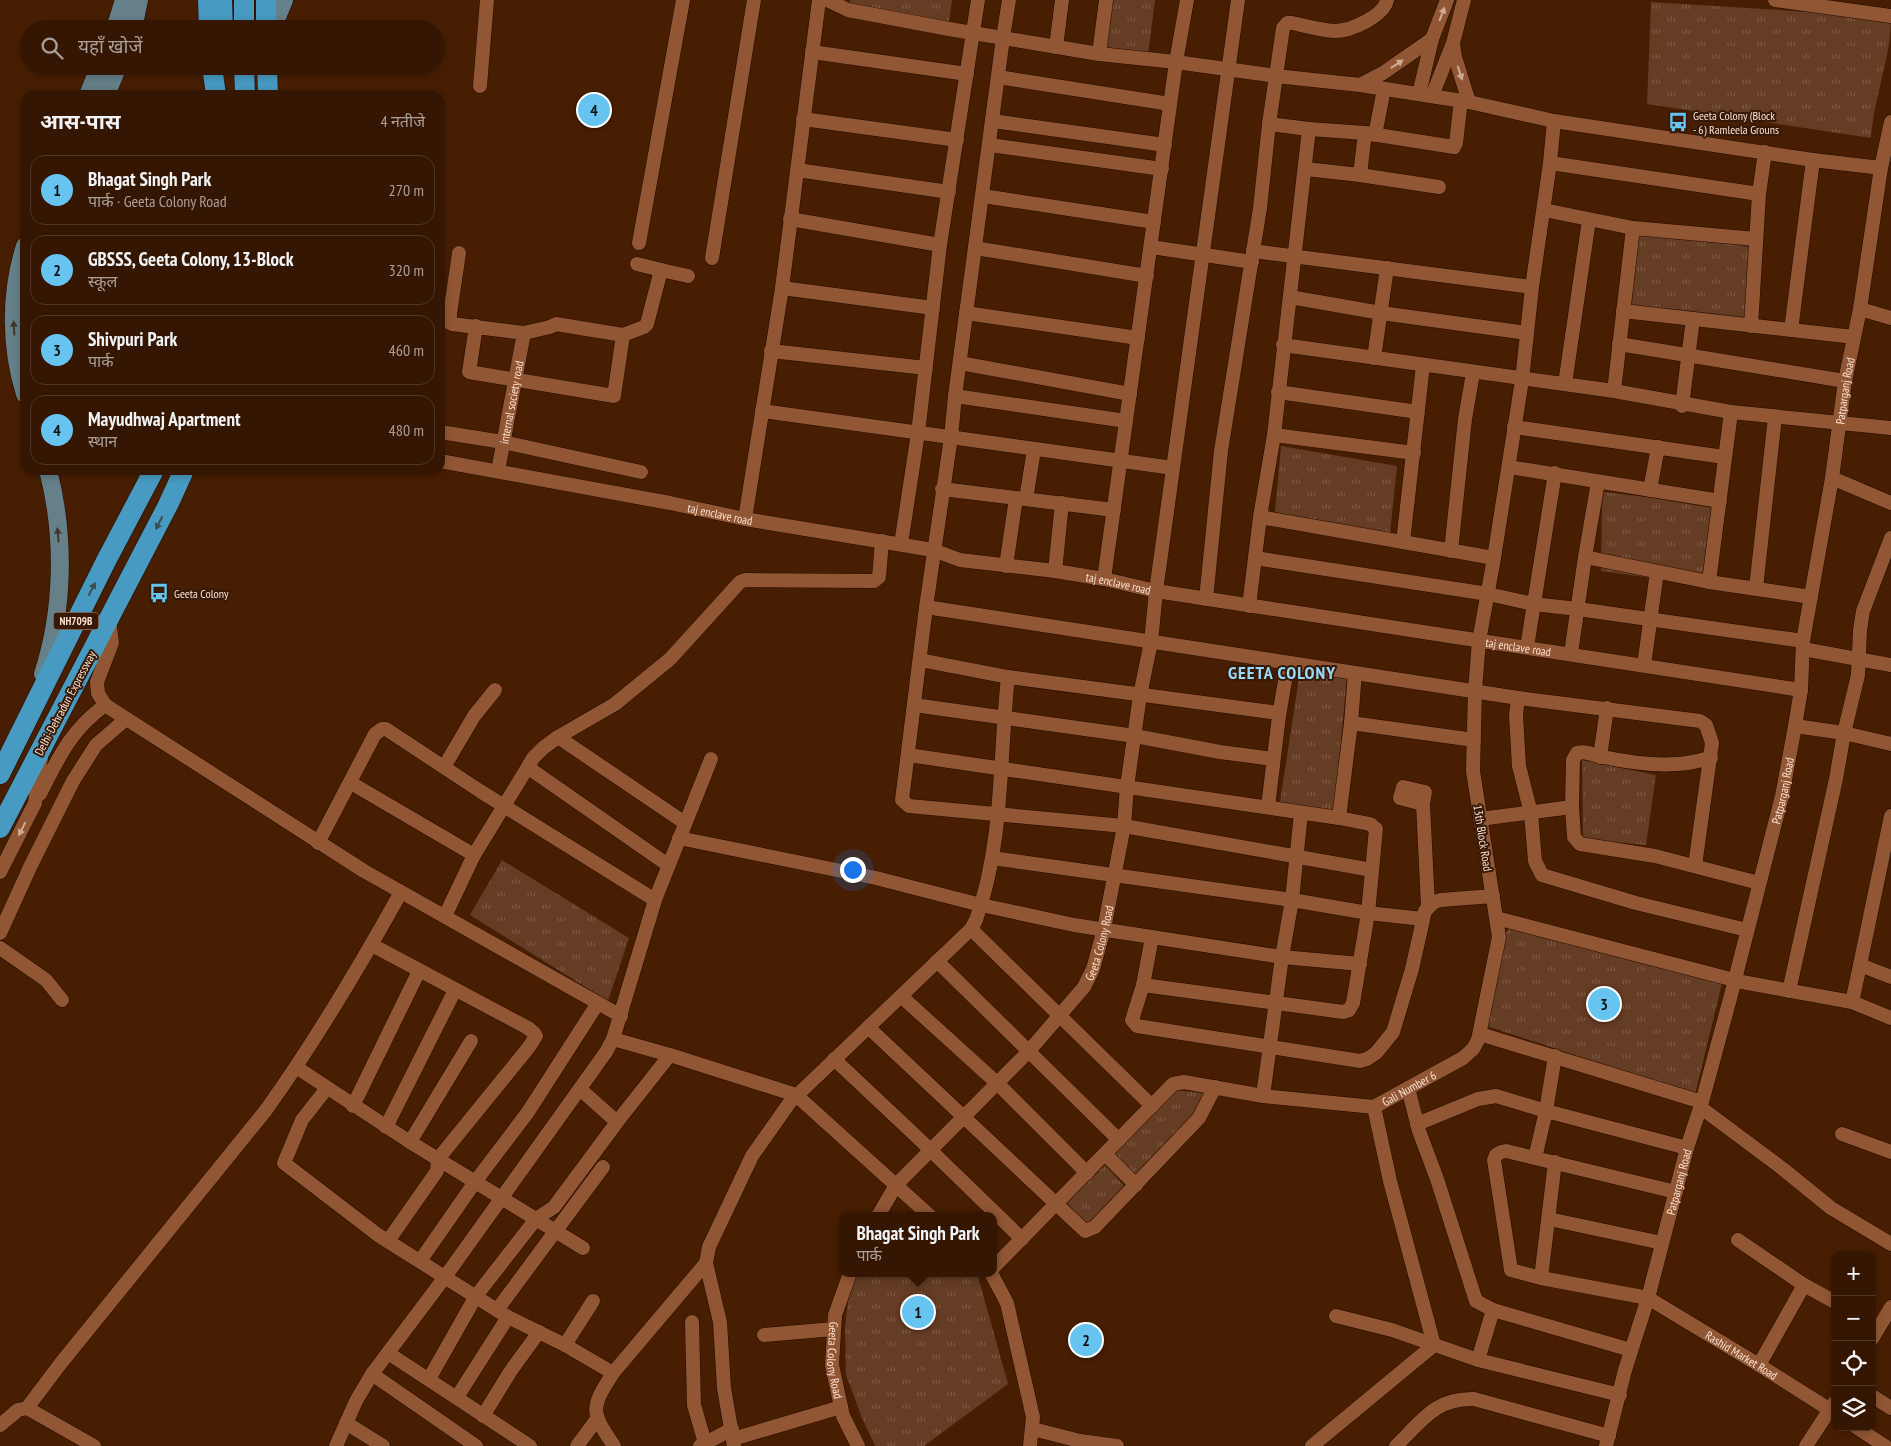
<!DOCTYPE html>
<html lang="hi">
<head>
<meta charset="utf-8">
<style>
	:root { --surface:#351602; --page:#402311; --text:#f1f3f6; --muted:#aa9f99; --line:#4f3524; --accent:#67c4f0 }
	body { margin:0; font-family:"PT Sans Narrow","Noto Sans Devanagari",sans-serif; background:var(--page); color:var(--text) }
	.controls { position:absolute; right:15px; bottom:15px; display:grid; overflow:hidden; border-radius:10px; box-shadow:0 2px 8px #0003 }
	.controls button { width:45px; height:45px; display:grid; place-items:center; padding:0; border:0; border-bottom:1px solid var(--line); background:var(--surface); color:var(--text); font:25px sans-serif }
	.you { position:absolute; left:852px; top:869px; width:18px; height:18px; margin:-12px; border:4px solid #fff; border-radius:50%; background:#1a73e8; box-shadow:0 0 0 8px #1a73e833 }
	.badge { display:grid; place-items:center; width:32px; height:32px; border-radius:50%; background:var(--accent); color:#111; font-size:16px; font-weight:700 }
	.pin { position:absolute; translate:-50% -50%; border:2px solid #fff; box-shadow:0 1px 5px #0006 }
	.popup { position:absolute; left:839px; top:1212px; width:158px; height:65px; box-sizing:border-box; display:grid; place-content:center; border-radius:10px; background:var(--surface); filter:drop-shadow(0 1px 4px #0005); font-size:16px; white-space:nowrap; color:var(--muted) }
	.popup b { font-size:19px; color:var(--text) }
	.popup::after { content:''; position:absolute; left:50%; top:100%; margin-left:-10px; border:10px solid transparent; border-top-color:var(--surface) }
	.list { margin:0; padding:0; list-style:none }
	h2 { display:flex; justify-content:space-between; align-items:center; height:65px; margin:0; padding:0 20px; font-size:21px }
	h2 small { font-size:16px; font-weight:400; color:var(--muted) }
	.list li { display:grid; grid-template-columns:32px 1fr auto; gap:15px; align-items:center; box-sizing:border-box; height:70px; margin:0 10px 10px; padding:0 10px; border:1px solid var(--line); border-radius:15px }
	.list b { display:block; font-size:19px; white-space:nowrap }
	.list p { margin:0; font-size:16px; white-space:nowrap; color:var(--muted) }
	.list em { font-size:16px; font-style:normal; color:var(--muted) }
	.icon { flex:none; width:28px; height:28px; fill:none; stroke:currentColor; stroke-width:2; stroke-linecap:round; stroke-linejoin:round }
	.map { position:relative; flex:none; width:1891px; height:1446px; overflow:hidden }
	.search { position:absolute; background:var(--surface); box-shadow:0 2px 8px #0003; left:20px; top:20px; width:425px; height:55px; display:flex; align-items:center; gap:12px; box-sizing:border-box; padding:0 18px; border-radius:28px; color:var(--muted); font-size:19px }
	.panel { position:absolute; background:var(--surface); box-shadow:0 2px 8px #0003; left:20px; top:90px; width:425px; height:385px; border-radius:15px }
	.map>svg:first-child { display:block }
	.park { fill:url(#park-tufts) }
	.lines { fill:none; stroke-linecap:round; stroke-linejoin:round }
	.minor-casing { stroke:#260a00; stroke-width:15 }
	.major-casing { stroke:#260a00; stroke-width:19 }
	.highway-casing { stroke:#260a00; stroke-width:21 }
	.minor { stroke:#915734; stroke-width:14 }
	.major { stroke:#658089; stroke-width:18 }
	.highway { stroke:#479bc2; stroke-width:20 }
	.oneway { fill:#d1aa93 }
	.oneway2 { fill:#44382d }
	.oneway3 { fill:#3d4d51 }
	.labels { text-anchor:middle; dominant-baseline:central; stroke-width:4; stroke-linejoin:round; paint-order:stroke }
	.shield { fill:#361906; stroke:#c1a595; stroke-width:1 }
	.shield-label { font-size:11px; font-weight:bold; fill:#fce1d2 }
	.poi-label { font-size:12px; fill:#fce1d2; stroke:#361906; text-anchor:start }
	.street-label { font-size:12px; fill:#fce1d2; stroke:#361906 }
	.district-label { font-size:18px; font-weight:bold; letter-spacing:1px; fill:#98d9fa; stroke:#361906 }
</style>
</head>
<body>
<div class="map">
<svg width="1891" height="1446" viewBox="0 0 1891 1446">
	<defs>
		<pattern id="park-tufts" width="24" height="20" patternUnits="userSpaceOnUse" patternTransform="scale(1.25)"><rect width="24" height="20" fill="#653c24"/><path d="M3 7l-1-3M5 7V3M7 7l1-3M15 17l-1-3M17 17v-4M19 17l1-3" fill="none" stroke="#7c5843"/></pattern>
	</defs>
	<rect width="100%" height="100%" fill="#471e02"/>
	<path class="park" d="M850,0H952L948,28L848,9Z
		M1106,0H1155L1148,55L1100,48Z
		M1651,2L1891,17C1891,58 1874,97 1871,138L1647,104Z
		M1639,227L1749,247L1746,322L1631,309Z
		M1281,446L1397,466L1390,534L1275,512Z
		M1604,492L1646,497L1713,508L1707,586L1601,571L1602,506Z
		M1300,671L1347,676L1334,814L1280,802Z
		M1582,760L1656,775L1646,845L1583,839Z
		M502,860L629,938L608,1001L470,915Z
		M1508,928L1722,983L1695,1095L1487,1026L1504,939Z
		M1175,1090L1209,1094L1198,1116L1136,1178L1111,1153Z
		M1105,1165L1126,1188L1086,1225L1067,1203Z
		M857,1273H977L1008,1384L924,1446H875L862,1418L846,1375L845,1328L849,1292Z"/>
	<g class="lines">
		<defs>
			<g id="minor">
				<path d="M827,0L848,10L949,29L1099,54L1176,62L1276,76L1360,85L1469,102L1554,121L1813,160L1881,168"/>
				<path d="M1009,0L1003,38L955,396L951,437L926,607L902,800L909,806L1124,826L1372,870"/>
				<path d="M1775,0L1891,16"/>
				<path d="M1453,44L1455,57L1469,102"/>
				<path d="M1056,47L1062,0"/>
				<path d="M812,52L967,74"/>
				<path d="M1099,54L1106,0"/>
				<path d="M998,77L1170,104"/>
				<path d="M1360,85L1383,73L1432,39"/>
				<path d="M480,86L487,0"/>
				<path d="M1419,94L1432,39L1447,0"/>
				<path d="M1432,96L1453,43L1464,0"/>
				<path d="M803,119L957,140"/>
				<path d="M993,121L1165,145"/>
				<path d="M1365,133L1454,147L1456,143L1461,100"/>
				<path d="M1375,135L1384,89"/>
				<path d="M990,145L1162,169"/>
				<path d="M1550,163L1759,194"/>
				<path d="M1306,169L1360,175L1365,133L1309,129"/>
				<path d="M797,170L949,192"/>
				<path d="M1360,175L1439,187"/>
				<path d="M983,196L1154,222"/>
				<path d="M1544,210L1633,228L1756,239"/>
				<path d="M790,219L940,245"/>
				<path d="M639,243L683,0"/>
				<path d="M1151,247L1252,262"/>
				<path d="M975,248L1147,276"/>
				<path d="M1253,251L1532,287"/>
				<path d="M459,253L450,314V323L452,324L524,333L550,327L556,324L623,335L614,396L469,372L476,326"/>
				<path d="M712,258L754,0"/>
				<path d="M661,270L688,276"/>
				<path d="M782,288L933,308"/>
				<path d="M1290,297L1381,313L1527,333"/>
				<path d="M1860,309L1891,318"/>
				<path d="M1623,311L1854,337"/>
				<path d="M966,313L1138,338"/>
				<path d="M1751,326L1759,194L1765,152"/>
				<path d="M1791,330L1813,160"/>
				<path d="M623,335L644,327L647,324L661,270L637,264"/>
				<path d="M1619,344L1845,381"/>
				<path d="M1283,345L1614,391L1731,412L1891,428"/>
				<path d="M771,351L926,368"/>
				<path d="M1374,358L1387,268"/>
				<path d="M960,363L1130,394"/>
				<path d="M1565,384L1589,220"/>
				<path d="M1614,391L1633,228"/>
				<path d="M1278,392L1418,412"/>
				<path d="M955,396L1126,421"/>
				<path d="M1682,406L1693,319"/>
				<path d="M762,411L1173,468"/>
				<path d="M1514,427L1724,457"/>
				<path d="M440,432L503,442L641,472"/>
				<path d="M1274,435L1414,453"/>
				<path id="s1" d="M440,461L670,503L745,519L933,550L960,560L1055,571L1104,579L1156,591C1371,625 1586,656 1801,690"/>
				<path d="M1509,467L1720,501"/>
				<path id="s2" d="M498,471L524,333"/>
				<path d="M1832,478L1891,503"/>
				<path d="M942,489L1114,510"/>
				<path d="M1650,490L1658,447"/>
				<path d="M1026,499L1034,450"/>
				<path d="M1260,517L1494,558"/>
				<path d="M745,519L782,288L819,0"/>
				<path d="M1403,542L1423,365"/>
				<path d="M901,544L918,433L940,245L978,0"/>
				<path d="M1451,551L1465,419L1473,373"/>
				<path d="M1585,557L1709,582L1811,597"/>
				<path d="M1255,558L1488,594L1533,604L1578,609L1803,641"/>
				<path d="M1006,566L1016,498"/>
				<path d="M1055,571L1062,503"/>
				<path d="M1104,579L1176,62L1187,0"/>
				<path d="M1709,582L1731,412"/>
				<path d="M1756,588L1775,417"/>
				<path d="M1206,599L1221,451L1260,208L1269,124L1283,28L1287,23H1292C1306,26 1321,30 1335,31C1351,31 1384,16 1387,0"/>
				<path d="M1249,606L1260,517L1274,435L1309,129L1269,124"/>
				<path d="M926,607L1518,698L1700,721L1706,725L1712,743L1695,866"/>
				<path d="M109,619L112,643L97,682L98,693L105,705L364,871L621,1016"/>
				<path d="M1527,647L1555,473"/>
				<path d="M1803,649L1891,665"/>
				<path d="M1571,653L1585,557L1598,482"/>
				<path d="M920,660L1008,677L1279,713"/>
				<path d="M1644,665L1657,572"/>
				<path d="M1518,698L1516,715L1519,766L1531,813L1535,861L1542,875L1636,903L1747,930"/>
				<path d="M914,705L1135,736L1220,752L1273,759"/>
				<path d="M1351,723L1474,740"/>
				<path d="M1795,726L1844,733L1891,744"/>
				<path d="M558,737L685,823"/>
				<path d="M908,755L1339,818L1370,824L1376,829L1368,913L1353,1003L1349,1010L1343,1012L1143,985"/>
				<path d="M1600,757L1607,708"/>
				<path d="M1711,758C1700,760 1688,764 1677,764C1652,766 1627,762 1603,757C1594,756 1586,750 1577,753L1573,760L1572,807L1574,837L1580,844L1655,856L1759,883"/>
				<path d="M444,767L474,716L495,690"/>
				<path d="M351,783L474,855"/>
				<path d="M40,794C59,757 70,731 105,705"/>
				<path d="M1423,804L1425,792L1403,787L1400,798L1423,804L1428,906"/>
				<path d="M1268,807L1279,716L1288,663"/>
				<path d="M1339,818L1351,723L1355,673"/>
				<path d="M1480,819L1572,807"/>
				<path d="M679,838L876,878L981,905L1074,925L1282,957L1360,964"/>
				<path d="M318,843L375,734L382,729H386L480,791L655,900"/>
				<path d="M992,858L1292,900L1368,913L1423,919"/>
				<path d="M668,865L533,771L529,765L533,758L543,748L558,737L615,704L670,659L740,582L745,580L874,581L879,577L882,541"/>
				<path d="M0,872L35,803L41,757"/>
				<path d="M445,916L474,855L529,765"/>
				<path d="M1496,918L1742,982L1852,1002L1860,965L1891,977"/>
				<path d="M971,929L1152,1106"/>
				<path d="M0,933L31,865L73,781L96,745L126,719"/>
				<path d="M1152,937L1143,985L1132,1020L1137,1026L1360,1061L1367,1059L1376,1053L1393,1032L1412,969L1425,911L1434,902L1441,900L1493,896"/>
				<path d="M372,945L528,1028L534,1033L536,1036L529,1047L438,1159L437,1171L388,1241"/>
				<path d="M0,948L46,980L62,1000"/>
				<path d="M937,961L1119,1140"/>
				<path d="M1860,965L1891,816"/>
				<path d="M1789,991L1836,779L1844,733L1858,675L1860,630L1863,611L1891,538"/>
				<path d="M901,996L998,1084L1087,1173"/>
				<path d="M1852,1002L1891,1018"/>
				<path d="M868,1027L1085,1231L1095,1227L1199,1118L1215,1087"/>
				<path d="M1480,1034L1702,1102"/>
				<path d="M613,1039L670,1055L796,1095L930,1216"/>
				<path d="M834,1059L917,1137L1022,1239"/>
				<path d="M296,1067L410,1142L583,1248"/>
				<path d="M327,1088L302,1120L284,1163L378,1235L397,1247L508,1317L565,1345L613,1373"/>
				<path d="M1408,1088L1419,1131L1437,1179L1476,1301L1493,1310L1631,1350"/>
				<path d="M580,1089L617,1122"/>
				<path d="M1263,1096L1282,957L1292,900L1301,813"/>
				<path d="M353,1106L419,971"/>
				<path d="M1700,1107L1783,1169L1831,1208L1891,1244"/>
				<path d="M1417,1124L1478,1099L1496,1096L1546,1111L1687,1148"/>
				<path d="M386,1127L455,990"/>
				<path d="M1842,1134L1891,1152"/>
				<path d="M410,1142L471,1041"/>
				<path d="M1105,1154L1136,1185"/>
				<path d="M1535,1158L1546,1111L1555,1056"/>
				<path id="s3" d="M1676,1192L1506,1151L1501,1152L1496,1155L1494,1160L1511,1270L1541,1278L1648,1298L1759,1365L1835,1413"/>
				<path id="s4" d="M878,1216L896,1185L1029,1051L1084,987L1093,969L1104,929L1124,826L1127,787L1140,695L1151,642L1156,591L1238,0"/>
				<path d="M1549,1219L1662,1243"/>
				<path d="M1738,1240L1804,1285L1835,1302"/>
				<path d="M420,1261L475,1182L528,1112L598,1003"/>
				<path id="s5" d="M993,1268L1173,1084L1184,1082L1263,1096L1374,1107L1463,1058L1473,1049L1478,1040L1499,937L1473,771L1475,690L1479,641L1494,558L1522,380L1532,287L1550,163L1554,121"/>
				<path id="s6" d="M850,1273L835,1315L832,1365L843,1416L858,1446"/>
				<path d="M991,1273L1007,1303L1033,1417L1030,1446"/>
				<path d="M1541,1278L1555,1162"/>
				<path d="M497,1310L603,1167"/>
				<path d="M1336,1316L1392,1330L1478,1360L1620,1395"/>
				<path d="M692,1322L694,1405L705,1443"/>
				<path d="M764,1335L834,1329"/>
				<path d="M1872,1339L1891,1307"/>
				<path d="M565,1345L593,1301"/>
				<path d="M388,1353L530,1446"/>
				<path d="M1478,1360L1493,1310"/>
				<path d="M1759,1365L1804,1285"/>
				<path d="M372,1374L476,1446"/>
				<path d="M429,1379L476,1296L536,1219L554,1207L617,1122L670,1055"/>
				<path d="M1872,1396L1891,1408"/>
				<path d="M457,1397L508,1317"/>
				<path d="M27,1408L61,1363L266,1110C316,1040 360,966 401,892"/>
				<path d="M483,1416L510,1372L539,1332"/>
				<path d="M346,1423L383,1446"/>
				<path d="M0,1425L18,1410L27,1408L94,1446"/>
				<path d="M1856,1427L1885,1446"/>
				<path d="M1033,1429L1080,1441L1117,1446"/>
				<path d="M733,1439L841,1407"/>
				<path d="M336,1446L356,1401L372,1374L445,1277L606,1052L613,1039L655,900L711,759"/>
				<path d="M577,1446L597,1419"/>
				<path d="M614,1446C591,1412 590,1409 613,1373L706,1263"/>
				<path d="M700,1446L732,1429"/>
				<path d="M734,1446L724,1388L720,1322L706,1263L709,1247L752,1156L790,1102L971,929L976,920C1004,841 999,759 1008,677"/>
				<path d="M1312,1446L1434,1345L1390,1181L1374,1107"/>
				<path d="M1396,1446C1422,1421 1435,1398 1474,1399L1609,1436"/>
				<path id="s7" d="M1606,1446L1625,1370L1648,1298L1687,1148L1702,1102L1731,995L1782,796L1795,726L1801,690L1803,641L1832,478L1845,381L1860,309L1881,168L1891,122"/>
				<path d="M1806,1446L1834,1403"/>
			</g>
			<path id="major" d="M115,29L124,0
				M133,29L139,0
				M272,29L284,0
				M88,95L100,66
				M106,95L118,66
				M25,246C10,293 10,346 25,394
				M43,674C64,609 65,535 48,470"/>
			<path id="highway" d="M208,0L209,29
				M222,0L223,29
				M266,0V29
				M244,29V0
				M212,66L216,95
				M244,66L245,95
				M267,66L268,95
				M0,774L106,561L154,470
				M0,828L168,505L184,470"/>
		</defs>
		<use href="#minor" class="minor-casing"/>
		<use href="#major" class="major-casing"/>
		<use href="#highway" class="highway-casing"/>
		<use href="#minor" class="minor"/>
		<use href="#major" class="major"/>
		<use href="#highway" class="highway"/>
	</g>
	<defs><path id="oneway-solid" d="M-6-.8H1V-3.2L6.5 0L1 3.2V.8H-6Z" transform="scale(1.25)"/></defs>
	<g class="oneway">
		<use href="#oneway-solid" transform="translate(1442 14) rotate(-69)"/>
		<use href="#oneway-solid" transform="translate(1397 64) rotate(-34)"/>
		<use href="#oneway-solid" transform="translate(1460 73) rotate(72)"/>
		<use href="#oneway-solid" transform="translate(22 829) rotate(117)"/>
	</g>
	<g class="oneway2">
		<use href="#oneway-solid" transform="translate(14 328) rotate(-93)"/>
		<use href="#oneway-solid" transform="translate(58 535) rotate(-95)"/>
	</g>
	<g class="oneway3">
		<use href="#oneway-solid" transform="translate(159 523) rotate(117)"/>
		<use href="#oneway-solid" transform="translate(92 589) rotate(-63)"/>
	</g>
	<defs>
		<symbol id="bus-bare" viewBox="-9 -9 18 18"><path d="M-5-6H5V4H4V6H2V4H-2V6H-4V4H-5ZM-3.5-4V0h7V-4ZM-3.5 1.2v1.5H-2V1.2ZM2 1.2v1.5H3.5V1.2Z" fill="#67c4f0" stroke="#361906" stroke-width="2.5" paint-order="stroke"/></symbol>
	</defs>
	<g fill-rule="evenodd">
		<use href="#bus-bare" x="1664" y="108" width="28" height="28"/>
		<use href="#bus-bare" x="145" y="579" width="28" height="28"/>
	</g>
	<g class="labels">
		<rect class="shield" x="53.5" y="612.5" width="45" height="17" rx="4"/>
		<g class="shield-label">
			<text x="76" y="621">NH709B</text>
		</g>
		<g class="poi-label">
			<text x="1693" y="115">Geeta Colony (Block<tspan x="1693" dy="14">- 6) Ramleela Grouns</tspan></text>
			<text x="174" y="593">Geeta Colony</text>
		</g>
		<g class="street-label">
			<text stroke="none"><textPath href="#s7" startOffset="1084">Patparganj Road</textPath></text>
			<text stroke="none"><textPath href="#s2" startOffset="70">internal society road</textPath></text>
			<text stroke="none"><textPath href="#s1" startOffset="285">taj enclave road</textPath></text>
			<text stroke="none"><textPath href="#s1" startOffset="690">taj enclave road</textPath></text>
			<text stroke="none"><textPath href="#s1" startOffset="1095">taj enclave road</textPath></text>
			<text transform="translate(65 703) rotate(-62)">Delhi-Dehradun Expressway</text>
			<text stroke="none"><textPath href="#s7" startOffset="679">Patparganj Road</textPath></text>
			<text transform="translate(1483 838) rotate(81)">13th Block Road</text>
			<text stroke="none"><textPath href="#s4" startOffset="356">Geeta Colony Road</textPath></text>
			<text stroke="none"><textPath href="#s5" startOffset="500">Gali Number 6</textPath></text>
			<text stroke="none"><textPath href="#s7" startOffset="274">Patparganj Road</textPath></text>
			<text stroke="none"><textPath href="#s3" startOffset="552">Rashid Market Road</textPath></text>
			<text stroke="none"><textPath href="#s6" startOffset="90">Geeta Colony Road</textPath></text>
		</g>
		<g class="district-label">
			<text x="1282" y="672">GEETA COLONY</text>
		</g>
	</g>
</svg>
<div class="controls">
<button>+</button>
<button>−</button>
<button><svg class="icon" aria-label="locate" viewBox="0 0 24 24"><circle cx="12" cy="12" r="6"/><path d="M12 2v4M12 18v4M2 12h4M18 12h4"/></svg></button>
<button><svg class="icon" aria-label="layers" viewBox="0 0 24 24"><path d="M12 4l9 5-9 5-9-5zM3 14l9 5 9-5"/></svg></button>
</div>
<div class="you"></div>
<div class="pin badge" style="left:918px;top:1312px">1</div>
<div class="popup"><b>Bhagat Singh Park</b>पार्क</div>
<div class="pin badge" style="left:1086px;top:1340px">2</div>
<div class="pin badge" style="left:1604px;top:1004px">3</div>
<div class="pin badge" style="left:594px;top:110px">4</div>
<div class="search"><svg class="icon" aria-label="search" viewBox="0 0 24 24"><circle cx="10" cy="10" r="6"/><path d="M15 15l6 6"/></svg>यहाँ खोजें</div>
<section class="panel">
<h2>आस-पास<small>4 नतीजे</small></h2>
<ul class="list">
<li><span class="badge">1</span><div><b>Bhagat Singh Park</b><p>पार्क · Geeta Colony Road</p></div><em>270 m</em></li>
<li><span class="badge">2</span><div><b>GBSSS, Geeta Colony, 13-Block</b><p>स्कूल</p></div><em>320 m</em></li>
<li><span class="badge">3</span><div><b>Shivpuri Park</b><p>पार्क</p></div><em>460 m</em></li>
<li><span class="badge">4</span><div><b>Mayudhwaj Apartment</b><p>स्थान</p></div><em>480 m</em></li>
</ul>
</section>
</div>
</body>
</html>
